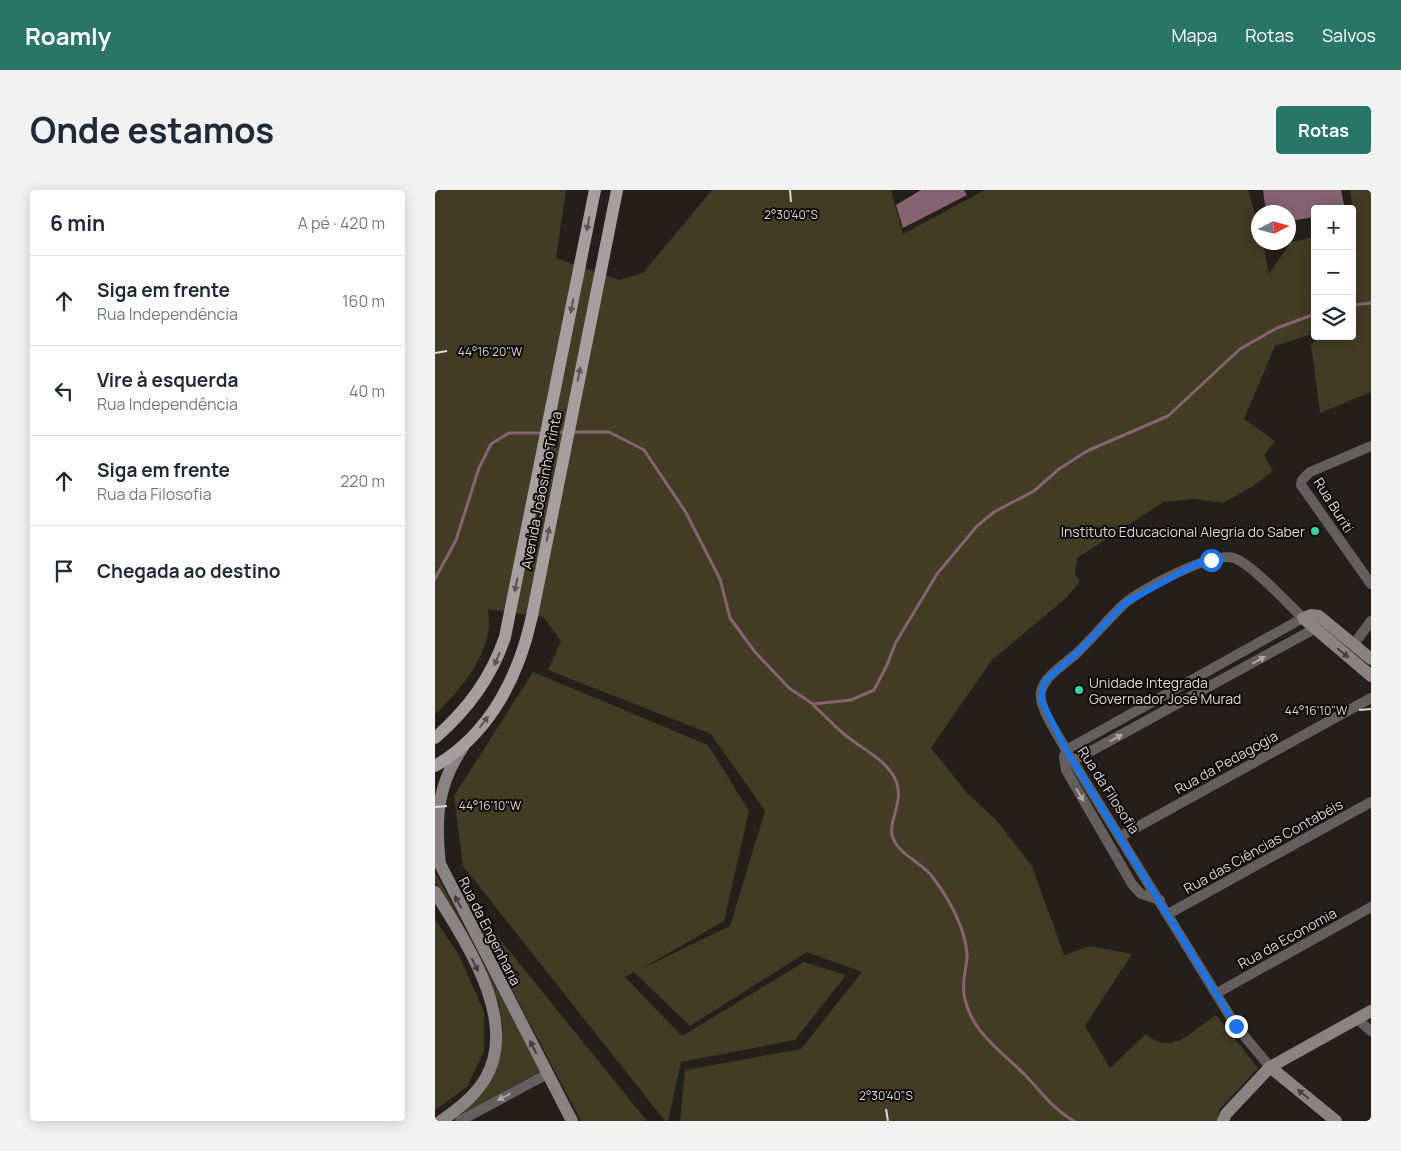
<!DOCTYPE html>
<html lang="pt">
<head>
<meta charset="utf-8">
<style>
	:root { --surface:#fff; --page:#f2f2f3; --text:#1f2937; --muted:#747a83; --line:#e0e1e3; --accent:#297669 }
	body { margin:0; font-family:Manrope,sans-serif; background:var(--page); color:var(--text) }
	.controls { position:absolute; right:15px; top:15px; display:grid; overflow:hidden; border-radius:5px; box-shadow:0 2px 12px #0003 }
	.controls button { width:45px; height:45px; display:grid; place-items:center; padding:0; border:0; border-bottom:1px solid var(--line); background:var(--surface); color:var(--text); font:25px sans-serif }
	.compass { position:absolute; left:816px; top:15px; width:45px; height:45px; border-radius:50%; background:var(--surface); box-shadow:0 2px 12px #0003; rotate:84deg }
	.stop { position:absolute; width:15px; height:15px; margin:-11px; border:4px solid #1a73e8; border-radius:50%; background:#fff }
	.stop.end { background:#1a73e8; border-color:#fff; box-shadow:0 1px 5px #0008 }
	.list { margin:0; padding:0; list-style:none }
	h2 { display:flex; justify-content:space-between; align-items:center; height:65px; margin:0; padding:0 20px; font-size:21px }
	h2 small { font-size:16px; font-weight:400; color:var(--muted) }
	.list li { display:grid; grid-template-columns:32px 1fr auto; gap:15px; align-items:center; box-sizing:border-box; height:90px; padding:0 20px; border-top:1px solid var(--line) }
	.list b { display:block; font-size:19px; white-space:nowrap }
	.list p { margin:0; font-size:16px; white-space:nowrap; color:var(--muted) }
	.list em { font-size:16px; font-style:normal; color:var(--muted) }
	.icon { flex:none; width:28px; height:28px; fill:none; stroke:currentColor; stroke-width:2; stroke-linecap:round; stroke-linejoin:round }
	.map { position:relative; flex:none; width:936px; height:931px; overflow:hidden; border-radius:5px }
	header { display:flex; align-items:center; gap:30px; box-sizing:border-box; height:70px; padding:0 25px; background:var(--accent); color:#fff }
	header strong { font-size:24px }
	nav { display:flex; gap:28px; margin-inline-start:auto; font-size:18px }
	.intro { display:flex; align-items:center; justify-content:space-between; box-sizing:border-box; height:120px; padding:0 30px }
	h1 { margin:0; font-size:35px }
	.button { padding:12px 22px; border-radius:5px; background:var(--accent); color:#fff; font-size:18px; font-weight:700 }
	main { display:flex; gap:30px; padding:0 30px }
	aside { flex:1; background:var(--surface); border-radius:5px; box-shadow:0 2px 12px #0003 }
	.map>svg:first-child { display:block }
	.green { fill:#423c24 }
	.water { fill:#856370 }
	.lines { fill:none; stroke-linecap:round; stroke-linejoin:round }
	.stream { stroke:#856370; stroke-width:3 }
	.street { stroke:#635f5f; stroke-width:10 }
	.secondary { stroke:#8a8383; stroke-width:12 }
	.primary { stroke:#a79f9f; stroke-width:12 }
	.oneway { fill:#5a5454 }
	.oneway2 { fill:#45403f }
	.oneway3 { fill:#ada8a7 }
	.route { stroke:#1a73e8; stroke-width:6 }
	.ticks { fill:none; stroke:#ded9d7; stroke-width:2 }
	.poi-dot { fill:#35d4a7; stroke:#0c0908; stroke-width:2 }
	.labels { text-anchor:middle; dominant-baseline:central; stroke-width:4; stroke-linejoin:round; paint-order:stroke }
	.street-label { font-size:14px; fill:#ded9d7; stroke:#0c0908 }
	.poi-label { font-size:14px; fill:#ded9d7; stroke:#0c0908; text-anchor:end }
	.ticks-label { font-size:12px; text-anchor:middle; fill:#ded9d7; stroke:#0c0908; stroke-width:4; stroke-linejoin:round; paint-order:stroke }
</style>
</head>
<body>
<header>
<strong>Roamly</strong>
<nav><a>Mapa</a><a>Rotas</a><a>Salvos</a></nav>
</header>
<div class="intro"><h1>Onde estamos</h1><a class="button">Rotas</a></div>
<main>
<aside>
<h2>6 min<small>A pé · 420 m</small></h2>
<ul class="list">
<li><svg class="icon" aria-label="ahead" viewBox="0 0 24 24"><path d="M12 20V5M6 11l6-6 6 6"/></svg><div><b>Siga em frente</b><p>Rua Independência</p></div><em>160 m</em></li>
<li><svg class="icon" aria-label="left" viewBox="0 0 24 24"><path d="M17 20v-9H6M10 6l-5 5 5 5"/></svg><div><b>Vire à esquerda</b><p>Rua Independência</p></div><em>40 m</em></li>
<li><svg class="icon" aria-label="ahead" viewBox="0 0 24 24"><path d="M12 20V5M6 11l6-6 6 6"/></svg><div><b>Siga em frente</b><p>Rua da Filosofia</p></div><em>220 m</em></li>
<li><svg class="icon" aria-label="arrive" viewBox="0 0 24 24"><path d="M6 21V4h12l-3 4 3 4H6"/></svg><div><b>Chegada ao destino</b></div></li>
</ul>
</aside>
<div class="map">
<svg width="936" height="931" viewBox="0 0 936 931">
	<rect width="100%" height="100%" fill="#251f1c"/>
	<path class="green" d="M0,0H131L121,68L184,90L208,83L277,0H456L468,44L550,0H813L823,35L824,52L828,53L834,84L856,52L880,47V143L840,156L809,229L840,251L829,265L838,281L817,297L787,313L760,309L729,312L642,368L640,384L645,392L631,408L556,471L496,558L533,604L562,631L597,676L629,765L655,756L697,764L650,836L675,878L711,844C737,867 757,841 781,825L823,878L784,920L783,931H245L250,880L366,859L427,782L372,762L255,836L199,782L190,787L247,846L369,772L411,785L360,850L246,872L233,931H230L28,676L19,606L98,482L273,555L314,621L289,731L206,779L295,736L330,621L276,544L113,480L126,451L108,427L53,419C60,459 28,498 0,524Z
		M915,0H936V202L885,223L876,154L887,146H917V38L920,37Z
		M0,682L105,881L17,931L46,904L59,885L66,862L68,838L64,813L0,692Z
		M25,700L212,931H146Z
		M0,729L24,765L49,822V861L32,897L0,920Z"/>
	<path class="water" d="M486,0H529L532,5L468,38L461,15Z
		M828,0H906L910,19H880V27L854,31V22H831Z"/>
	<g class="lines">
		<path class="stream" d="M917,115L936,113
			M136,242H174L209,260L250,321L285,389L295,428L320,462L354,498L378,514L416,510L439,500L452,475L461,452L502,384L542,336L559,322L599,301L624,279L652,261L733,226L805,159L842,138L880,124
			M114,243L130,242
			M0,389L21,350L44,278L56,254L74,243H108
			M378,515C388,524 398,535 409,544C424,557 443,565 456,582C475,608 451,629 458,648C464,664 485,672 496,685C503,694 511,706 517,717C524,731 532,750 532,767C531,782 527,788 529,804C535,843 568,862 592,887C607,903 619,920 639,931"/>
		<path class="street" d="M936,256L875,282L867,290L866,295L936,394
			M919,454L936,431
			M631,560L868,428C852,413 818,375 799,368C777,361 706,399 689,414C672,430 658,448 641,464C630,474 609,486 606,502C603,517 624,546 631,560L801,836L835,877
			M631,560L629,567L631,580L697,694L706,704L725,710
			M638,571L879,439
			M686,646L936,508
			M733,724L936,612
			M782,803L936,717
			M922,829L936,841
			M25,931L112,884"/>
		<path class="secondary" d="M936,469L884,426L876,425L868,428L936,486
			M28,557C2,595 0,629 5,674L137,931
			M0,702C30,751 85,831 50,889C39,907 23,919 6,931
			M835,877L901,931
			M788,931L791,924L835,877L936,821"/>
		<path class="primary" d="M0,548C33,519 56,488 70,447L160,0
			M0,576C55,544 84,486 97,426L182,0"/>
	</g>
	<defs><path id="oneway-solid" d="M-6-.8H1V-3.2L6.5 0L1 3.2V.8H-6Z" transform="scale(1.25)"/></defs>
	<g class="oneway">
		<use href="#oneway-solid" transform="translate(153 34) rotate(101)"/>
		<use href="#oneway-solid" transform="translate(137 116) rotate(101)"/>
		<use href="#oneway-solid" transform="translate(144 184) rotate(-79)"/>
		<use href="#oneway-solid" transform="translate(113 344) rotate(-79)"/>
		<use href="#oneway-solid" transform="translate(81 395) rotate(101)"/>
		<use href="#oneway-solid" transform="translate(62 469) rotate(112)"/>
		<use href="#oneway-solid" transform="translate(49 532) rotate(-53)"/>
	</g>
	<g class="oneway2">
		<use href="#oneway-solid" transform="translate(908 463) rotate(39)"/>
		<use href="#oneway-solid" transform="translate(23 712) rotate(-118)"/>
		<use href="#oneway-solid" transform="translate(40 775) rotate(63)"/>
		<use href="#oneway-solid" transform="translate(98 857) rotate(-117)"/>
		<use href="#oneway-solid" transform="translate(868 904) rotate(-141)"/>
	</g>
	<g class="oneway3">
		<use href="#oneway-solid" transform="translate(824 470) rotate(-29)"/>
		<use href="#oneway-solid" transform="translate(681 548) rotate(-29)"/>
		<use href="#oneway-solid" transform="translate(645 605) rotate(60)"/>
		<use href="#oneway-solid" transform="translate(69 907) rotate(152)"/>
	</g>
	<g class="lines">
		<path class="route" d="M776,370L761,374L690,413L643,462L609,492L606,510L631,560L801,836"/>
	</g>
	<path class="ticks" d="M355,0L356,12M0,163L12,161M924,520L936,519M0,617L12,616M451,919L453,931"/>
	<g class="poi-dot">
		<circle cx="880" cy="341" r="5"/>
		<circle cx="644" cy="500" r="5"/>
	</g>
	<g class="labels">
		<g class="street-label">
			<text transform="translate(106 300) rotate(-79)">Avenida Joãosinho Trinta</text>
			<text transform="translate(899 315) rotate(58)">Rua Buriti</text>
			<text transform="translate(791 572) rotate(-29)">Rua da Pedagogia</text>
			<text transform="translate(674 600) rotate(57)">Rua da Filosofia</text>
			<text transform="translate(828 656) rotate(-29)">Rua das Ciências Contabéis</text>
			<text transform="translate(55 741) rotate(63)">Rua da Engenharia</text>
			<text transform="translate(852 748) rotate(-29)">Rua da Economia</text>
		</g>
		<g class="poi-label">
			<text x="870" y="341">Instituto Educacional Alegria do Saber</text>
			<text x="654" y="492" text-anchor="start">Unidade Integrada<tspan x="654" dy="16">Governador José Murad</tspan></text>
		</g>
	</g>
	<g class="ticks-label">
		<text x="356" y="29">2°30'40"S</text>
		<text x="55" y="166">44°16'20"W</text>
		<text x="881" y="525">44°16'10"W</text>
		<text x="55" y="620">44°16'10"W</text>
		<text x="451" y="910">2°30'40"S</text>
	</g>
</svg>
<div class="controls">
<button>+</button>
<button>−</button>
<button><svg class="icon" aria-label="layers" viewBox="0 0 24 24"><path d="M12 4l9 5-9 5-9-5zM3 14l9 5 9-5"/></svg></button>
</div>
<svg class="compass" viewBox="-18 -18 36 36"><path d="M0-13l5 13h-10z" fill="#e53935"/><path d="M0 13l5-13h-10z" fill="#747a83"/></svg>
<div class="stop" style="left:776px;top:370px"></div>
<div class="stop end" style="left:801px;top:836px"></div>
</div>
</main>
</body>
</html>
